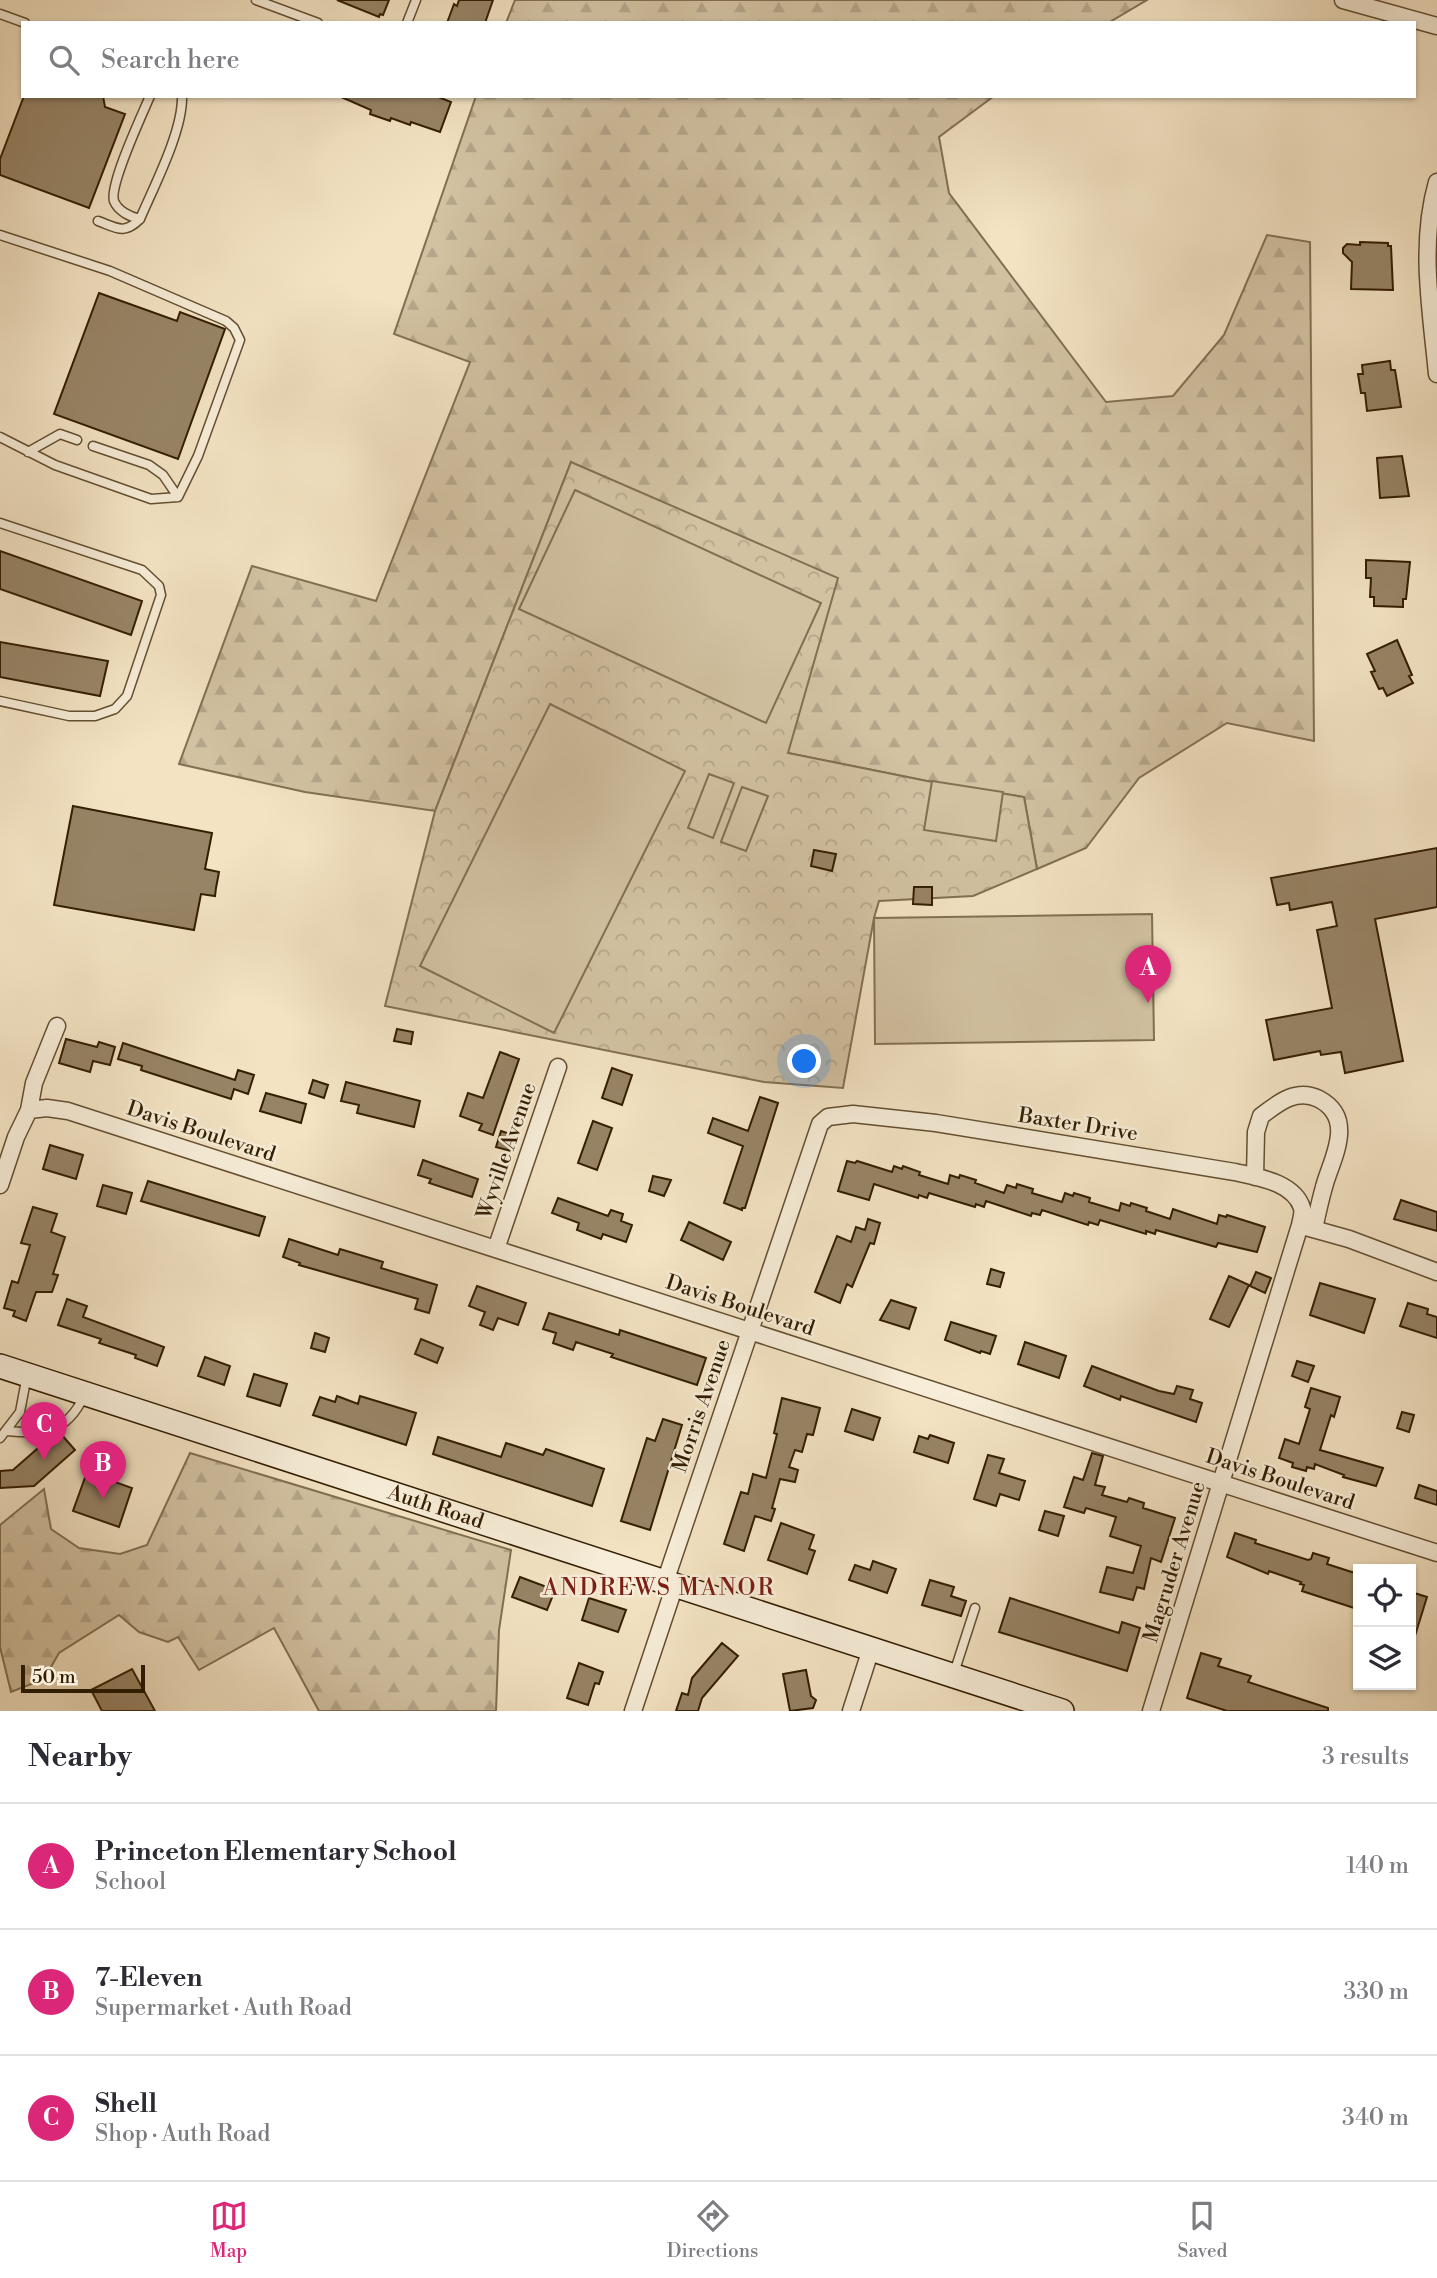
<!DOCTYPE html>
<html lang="en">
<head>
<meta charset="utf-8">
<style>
	:root { --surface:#fff; --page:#f7f7f7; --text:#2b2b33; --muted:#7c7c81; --line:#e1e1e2; --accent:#db2777 }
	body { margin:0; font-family:"Libre Bodoni",serif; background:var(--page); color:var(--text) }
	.controls { position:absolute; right:21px; bottom:21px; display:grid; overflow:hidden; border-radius:0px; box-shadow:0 2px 5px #0004 }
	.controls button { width:63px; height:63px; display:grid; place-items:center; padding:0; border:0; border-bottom:2px solid var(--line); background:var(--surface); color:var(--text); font:35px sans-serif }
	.scale { position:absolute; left:21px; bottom:18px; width:124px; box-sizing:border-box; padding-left:7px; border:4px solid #331e02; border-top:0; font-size:19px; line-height:24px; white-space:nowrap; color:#331e02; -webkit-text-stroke:5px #f7edd8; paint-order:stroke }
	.you { position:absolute; left:805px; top:1062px; width:24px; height:24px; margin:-18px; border:5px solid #fff; border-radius:50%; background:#1a73e8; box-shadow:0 0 0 10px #1a73e833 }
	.badge { display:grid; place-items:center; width:46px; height:46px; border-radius:50%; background:var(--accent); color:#fff; font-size:23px; font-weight:700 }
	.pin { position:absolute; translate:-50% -58px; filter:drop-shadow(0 2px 4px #0008) }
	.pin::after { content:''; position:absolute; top:37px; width:24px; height:21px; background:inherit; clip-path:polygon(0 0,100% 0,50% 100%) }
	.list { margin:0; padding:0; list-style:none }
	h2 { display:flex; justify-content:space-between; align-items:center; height:91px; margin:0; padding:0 28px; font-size:30px }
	h2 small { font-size:23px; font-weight:400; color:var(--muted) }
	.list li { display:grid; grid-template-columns:46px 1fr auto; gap:21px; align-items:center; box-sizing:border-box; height:126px; padding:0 28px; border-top:2px solid var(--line) }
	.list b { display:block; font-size:26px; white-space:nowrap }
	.list p { margin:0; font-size:23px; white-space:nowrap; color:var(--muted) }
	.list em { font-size:23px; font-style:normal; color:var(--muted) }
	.icon { flex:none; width:38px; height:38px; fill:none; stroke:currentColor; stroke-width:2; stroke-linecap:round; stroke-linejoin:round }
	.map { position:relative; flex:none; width:1437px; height:1711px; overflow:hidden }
	.search { position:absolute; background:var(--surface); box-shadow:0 2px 5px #0004; left:21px; right:21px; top:21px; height:77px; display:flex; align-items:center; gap:18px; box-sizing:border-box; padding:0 24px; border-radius:0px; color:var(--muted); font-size:26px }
	.sheet { height:469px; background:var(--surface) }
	nav { display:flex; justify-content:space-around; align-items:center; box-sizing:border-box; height:98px; border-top:2px solid var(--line); background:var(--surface); font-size:19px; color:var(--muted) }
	nav a { display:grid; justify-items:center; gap:4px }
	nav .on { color:var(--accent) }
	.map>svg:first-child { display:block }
	.forest { fill:url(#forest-firs); stroke:#827052; stroke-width:2 }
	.park { fill:url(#park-crowns); stroke:#827052; stroke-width:2 }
	.garden { fill:#d2c2a2; stroke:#827052; stroke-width:2 }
	.building { fill:#978466; stroke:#331e02; stroke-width:2 }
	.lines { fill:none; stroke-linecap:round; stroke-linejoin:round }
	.service-casing { stroke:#634f32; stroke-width:11 }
	.minor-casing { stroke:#634f32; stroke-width:19 }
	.secondary-casing { stroke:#331e02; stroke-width:26 }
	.service { stroke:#f7edd8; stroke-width:8 }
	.minor { stroke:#f7edd8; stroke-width:16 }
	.secondary { stroke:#f7edd8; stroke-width:23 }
	.labels { text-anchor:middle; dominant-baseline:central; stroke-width:5; stroke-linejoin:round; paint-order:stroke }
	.street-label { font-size:21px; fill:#331e02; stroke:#f7edd8 }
	.neighbourhood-label { font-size:23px; letter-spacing:2px; fill:#7a1f14; stroke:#f7edd8 }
</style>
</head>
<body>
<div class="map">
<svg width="1437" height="1711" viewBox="0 0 1437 1711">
	<defs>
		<pattern id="forest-firs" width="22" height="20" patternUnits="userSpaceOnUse" patternTransform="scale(1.75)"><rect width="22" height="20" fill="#d2c2a2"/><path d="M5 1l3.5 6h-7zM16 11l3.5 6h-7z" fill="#b5a68a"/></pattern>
		<pattern id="park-crowns" width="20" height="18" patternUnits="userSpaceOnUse" patternTransform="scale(1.75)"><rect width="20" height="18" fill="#d2c2a2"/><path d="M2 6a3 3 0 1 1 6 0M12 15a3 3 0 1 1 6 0" fill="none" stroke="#b5a68a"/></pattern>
	</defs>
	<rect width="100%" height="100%" fill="#f3e3c3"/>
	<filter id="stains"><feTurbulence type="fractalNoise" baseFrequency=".00286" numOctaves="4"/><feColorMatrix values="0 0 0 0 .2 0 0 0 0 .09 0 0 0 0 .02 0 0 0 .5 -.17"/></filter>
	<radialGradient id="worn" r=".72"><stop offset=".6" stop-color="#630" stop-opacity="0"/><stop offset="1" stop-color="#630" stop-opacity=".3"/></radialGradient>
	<path class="forest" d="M515,0H1147L1108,23H506Z
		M476,96H994L939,137L949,193L1106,402L1173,396L1224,335L1267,235L1310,242L1314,741L1227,723L1139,778L1086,848L1037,869L1024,797L927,781L788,753L571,462L435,811L305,792L179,764L252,566L376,601L470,362L394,334Z
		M190,1453L511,1550L499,1630L496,1711H319L274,1628L199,1670L178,1637L168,1642L139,1632L119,1615L59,1653L44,1679L11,1692L0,1647V1525L44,1489L51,1529L79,1548L120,1554L147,1545Z"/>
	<path class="park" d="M571,462L838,578L788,753L927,781L1024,797L1037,869L973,896L879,901L874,918L843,1088L764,1082L385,1006L435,811Z"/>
	<path class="garden" d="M575,490L821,603L766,723L519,609Z
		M550,704L685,771L554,1033L420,966Z
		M709,774L734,783L713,838L688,828Z
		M932,781L1003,792L996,841L924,830Z
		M742,787L768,796L746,851L721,842Z
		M1152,914L1154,1040L875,1044L874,918Z"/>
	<path class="building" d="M337,0H389L383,15L380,14L379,17Z
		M459,0H493L485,23H447L454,4L457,6Z
		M24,96H103L105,107L125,114L89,208L0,175V159Z
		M339,96H436L451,102L440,132L411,122L410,125L391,118L390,121L370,114L371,110Z
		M1360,242L1388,243V246H1391L1393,290L1351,289L1352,262L1343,253V248L1347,244L1360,245Z
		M99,293L177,321L180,312L225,329L178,459L54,414Z
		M1390,361L1391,370H1395L1401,407L1367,411L1365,393H1361L1358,374H1363L1362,365Z
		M1402,456L1409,496L1380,498L1377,458Z
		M0,551L142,601L131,635L0,589Z
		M1366,560L1410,562L1406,599H1403V607L1374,606V597H1370L1371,578H1366Z
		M1397,640L1412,675L1409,676L1413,683L1387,696L1383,688L1379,689L1371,672L1375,671L1367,654Z
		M0,642L108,661L100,696L0,677Z
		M73,806L212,833L205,869L219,872L216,888L215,896L201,894L194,930L54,905Z
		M1437,848V907L1375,919L1403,1061L1345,1073L1341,1052L1321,1055L1320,1051L1274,1060L1266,1020L1332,1008L1317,930L1337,926L1332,902L1290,910L1289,903L1277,905L1271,878Z
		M814,850L836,854L832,871L811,866Z
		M914,887H932V905L913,904Z
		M397,1029L413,1032L411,1044L394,1041Z
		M66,1039L97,1047L99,1042L115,1047L110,1065L93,1061L90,1072L59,1063Z
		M123,1043L235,1080L238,1070L254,1075L248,1094L234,1089L231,1099L141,1070L142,1066L118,1059Z
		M500,1052L519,1059L493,1135L479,1130L482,1124L460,1116L468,1093L483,1098Z
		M612,1068L632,1075L622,1105L602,1098Z
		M313,1080L328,1085L324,1098L309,1093Z
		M346,1082L420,1101L414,1127L357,1113L359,1105L341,1101Z
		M266,1093L306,1104L301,1123L260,1111Z
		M760,1097L778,1103L745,1208H742V1210L724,1203L743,1146L708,1133L713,1118L748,1131Z
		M593,1121L612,1128L597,1170L578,1163Z
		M501,1131L516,1136L511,1151L496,1147Z
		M50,1145L83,1155L76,1179L43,1169Z
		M423,1160L478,1179L472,1197L429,1183L431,1179L418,1175Z
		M847,1161L855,1163L857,1161L892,1172L894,1166L902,1169L903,1166L920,1172L919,1175L948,1184L950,1175L959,1178L960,1175L976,1180L975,1183L1004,1193L1007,1185L1016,1188L1017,1184L1033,1189L1032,1193L1062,1202L1065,1193L1073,1196L1074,1193L1090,1198L1089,1202L1119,1211L1121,1203L1130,1206L1131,1203L1147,1208L1146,1211L1170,1219L1173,1209L1217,1224L1219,1215L1226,1217L1227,1215L1265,1227L1257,1252L1218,1243L1216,1247L1156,1230L1155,1234L1146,1231V1234L1100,1220L1098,1225L1089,1222L1088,1225L1042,1210L1040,1215L1032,1213L1031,1216L986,1201L984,1207L976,1204L975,1207L929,1193L927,1198L919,1195L918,1198L874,1184L869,1200L838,1191Z
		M653,1176L671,1180L664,1196L649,1191Z
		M148,1181L265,1217L259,1236L141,1201Z
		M103,1185L132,1193L126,1214L97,1206Z
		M558,1198L608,1216L611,1210L623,1214L621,1221L632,1225L626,1242L603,1234L601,1239L577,1230L579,1223L552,1213Z
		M1401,1200L1437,1212V1231L1394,1219Z
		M33,1207L57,1214L51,1232L65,1237L53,1274L58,1275L52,1292H36L26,1321L13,1316L15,1311L4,1308L12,1281L18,1283L30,1245L21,1243Z
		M868,1219L880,1223L874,1244L870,1243L852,1287L847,1284L840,1303L815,1292L837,1236L851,1242L856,1227L865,1230Z
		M689,1222L731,1242L723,1260L681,1240Z
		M289,1239L338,1255L340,1249L383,1262L381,1268L437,1285L429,1313L415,1309L418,1299L299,1265L300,1263L283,1257Z
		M991,1269L1004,1273L1000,1287L987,1284Z
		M1256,1272L1271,1278L1265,1293L1250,1286Z
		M1229,1276L1249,1285L1229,1327L1210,1319Z
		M1320,1283L1375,1299L1364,1333L1310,1315Z
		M477,1286L526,1303L518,1325L498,1318L493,1330L480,1325L485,1312L469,1306Z
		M67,1299L87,1306L83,1317L164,1347L157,1366L135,1358L136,1355L99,1343L101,1339L58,1325Z
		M891,1300L916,1308L909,1329L880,1320Z
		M1408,1303L1428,1309L1427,1314L1437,1317V1338L1400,1326Z
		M549,1313L619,1335L620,1330L706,1358L697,1385L611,1357L613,1354L576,1342L573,1350L553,1343L556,1333L543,1329Z
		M951,1322L996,1336L990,1354L981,1351L980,1353L945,1340Z
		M315,1333L329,1338L325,1352L311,1348Z
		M421,1339L443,1348L437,1363L415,1354Z
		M1025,1342L1066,1356L1059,1378L1018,1364Z
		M205,1357L230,1366L224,1385L198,1376Z
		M1297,1361L1314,1366L1308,1382L1292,1376Z
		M1092,1366L1159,1391L1174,1394L1177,1386L1193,1390L1190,1399L1202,1403L1196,1422L1121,1396L1120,1400L1084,1386Z
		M254,1374L287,1384L280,1406L247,1396Z
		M1311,1388L1340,1397L1334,1417L1331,1415L1320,1450L1383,1468L1376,1486L1343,1477L1344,1475L1315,1464L1314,1469L1307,1467L1306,1471L1292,1467L1293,1463L1279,1458L1285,1439L1299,1444L1310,1409L1305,1407Z
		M337,1396L358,1404L360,1396L416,1413L406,1445L313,1415L320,1397L335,1402Z
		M782,1398L820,1408L813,1435L807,1434L802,1452L795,1450L789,1467L798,1470L795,1482L780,1479L772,1508L775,1509L771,1521L755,1516L744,1551L724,1544L741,1492L748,1494L753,1474L766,1478L777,1434L774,1433Z
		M36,1405L54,1410L50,1423L40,1425L31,1422Z
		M852,1409L880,1418L873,1440L845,1431Z
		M1402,1412L1414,1415L1409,1432L1397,1428Z
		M663,1419L682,1425L650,1530L621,1521L647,1438L655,1441Z
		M60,1433L75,1450L34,1486L0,1488V1471L13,1470L53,1435Z
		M930,1435L954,1443L948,1463L914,1452L919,1436L928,1439Z
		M438,1437L501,1457L506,1443L543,1455L546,1449L604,1469L592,1506L433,1454Z
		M1092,1453L1103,1456L1095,1485L1105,1487L1102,1495L1127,1502L1129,1498L1144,1503L1143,1508L1175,1518L1161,1562L1151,1558L1144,1589L1137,1587L1133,1600L1100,1592L1107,1567L1133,1573L1141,1546L1110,1536L1116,1517L1086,1508L1084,1513L1064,1507L1074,1477L1083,1480Z
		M988,1455L1004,1459L999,1473L1025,1481L1019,1500L1000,1494L996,1506L974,1499Z
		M87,1472L132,1488L119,1527L73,1511Z
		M1419,1485L1437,1491V1505L1415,1498Z
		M1045,1511L1064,1516L1058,1536L1039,1530Z
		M781,1523L814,1535L809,1549L815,1551L807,1574L768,1560Z
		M1235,1533L1256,1540L1255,1543L1308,1560L1311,1559L1313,1553L1329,1558L1327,1564L1358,1574V1593L1354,1608L1302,1591L1304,1585L1300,1584L1301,1582L1269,1571L1268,1574L1227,1557Z
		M873,1561L896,1569L887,1593L849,1580L855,1565L870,1570Z
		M520,1577L555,1590L547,1610L512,1597Z
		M930,1580L954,1587L951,1596L966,1601L961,1616L922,1605Z
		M1411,1592L1427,1597L1414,1639L1411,1638Z
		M589,1598L626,1610L618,1632L582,1620Z
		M1010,1598L1119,1633L1122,1622L1140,1628L1127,1671L999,1632Z
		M722,1643L738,1656L702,1698L698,1711H676L682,1693L688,1695L692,1678Z
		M1201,1653L1221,1659L1218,1666L1251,1676L1248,1682L1328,1708V1711H1227L1187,1698Z
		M579,1663L603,1672L599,1684L595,1683L588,1705L567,1698Z
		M132,1669L155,1711H102L91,1690Z
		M806,1670L811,1696L816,1700L813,1708L790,1711L783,1674Z"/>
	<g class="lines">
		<defs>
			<path id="service" d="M256,0L318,23
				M0,14L25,23
				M407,23L416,0
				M140,219C130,217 118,211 114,201C109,185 142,115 150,96
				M98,221C117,228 124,235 140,219C154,186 183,131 182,96
				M0,235L110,271L226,321L234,328L240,340L198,456L178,497L151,499L55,465L0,437
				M93,446L149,465L163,475L178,497
				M28,452L60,434L77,440
				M0,523L142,570L159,586L161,595L127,696L115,709L95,716H69L0,701
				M6,1431C44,1434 66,1434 84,1396
				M0,1438L20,1412L27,1375
				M954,1673L975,1608"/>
			<path id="minor" d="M1343,0L1437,26
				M1437,182C1419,245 1431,310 1437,374
				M29,1110L47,1108L68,1111L1437,1553
				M1255,1177L1256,1132L1261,1116C1279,1102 1297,1088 1319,1099C1357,1119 1331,1160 1324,1187C1320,1201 1317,1215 1314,1229
				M0,1185L16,1137L29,1110L34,1083L57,1026
				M1306,1227L1349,1239L1437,1272
				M496,1249L558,1067
				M665,1582L820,1124L828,1117L853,1114L936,1123L1235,1172C1257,1177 1294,1182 1302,1208C1303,1212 1301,1221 1300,1225L1151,1711
				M633,1711L675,1585
				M851,1711L871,1649"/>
			<g id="secondary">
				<path id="s1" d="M0,1366L1062,1711"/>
			</g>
		</defs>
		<use href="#service" class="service-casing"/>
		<use href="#minor" class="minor-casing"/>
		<use href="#secondary" class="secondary-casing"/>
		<use href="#service" class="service"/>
		<use href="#minor" class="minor"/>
		<use href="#secondary" class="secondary"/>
	</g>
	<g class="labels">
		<g class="street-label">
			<text transform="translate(1078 1125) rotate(9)">Baxter Drive</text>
			<text transform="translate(201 1132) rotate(18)">Davis Boulevard</text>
			<text transform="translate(507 1151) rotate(-71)">Wyville Avenue</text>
			<text transform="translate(740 1306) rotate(18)">Davis Boulevard</text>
			<text transform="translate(702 1406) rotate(-71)">Morris Avenue</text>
			<text transform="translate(1280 1480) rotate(18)">Davis Boulevard</text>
			<text stroke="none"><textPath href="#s1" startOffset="458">Auth Road</textPath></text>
			<text transform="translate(1175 1562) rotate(-73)">Magruder Avenue</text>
		</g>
		<g class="neighbourhood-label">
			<text x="659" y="1588">ANDREWS MANOR</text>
		</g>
	</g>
	<rect width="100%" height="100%" filter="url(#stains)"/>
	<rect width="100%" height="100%" fill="url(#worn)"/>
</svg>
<div class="controls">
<button><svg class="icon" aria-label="locate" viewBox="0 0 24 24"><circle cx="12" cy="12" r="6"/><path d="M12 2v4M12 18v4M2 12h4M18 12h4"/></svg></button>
<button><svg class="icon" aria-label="layers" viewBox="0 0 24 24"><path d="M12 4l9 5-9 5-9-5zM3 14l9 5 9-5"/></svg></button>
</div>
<div class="scale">50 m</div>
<div class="you"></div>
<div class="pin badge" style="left:1148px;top:1003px">A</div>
<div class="pin badge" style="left:103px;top:1499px">B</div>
<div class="pin badge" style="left:44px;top:1460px">C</div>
<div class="search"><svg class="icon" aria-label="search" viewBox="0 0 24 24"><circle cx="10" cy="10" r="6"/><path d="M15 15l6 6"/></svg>Search here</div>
</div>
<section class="sheet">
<h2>Nearby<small>3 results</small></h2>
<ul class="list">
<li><span class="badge">A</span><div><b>Princeton Elementary School</b><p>School</p></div><em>140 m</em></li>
<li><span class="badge">B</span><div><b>7-Eleven</b><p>Supermarket · Auth Road</p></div><em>330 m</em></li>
<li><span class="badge">C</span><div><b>Shell</b><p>Shop · Auth Road</p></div><em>340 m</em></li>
</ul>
</section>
<nav>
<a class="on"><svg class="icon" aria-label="map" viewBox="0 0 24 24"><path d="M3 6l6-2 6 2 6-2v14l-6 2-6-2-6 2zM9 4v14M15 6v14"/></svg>Map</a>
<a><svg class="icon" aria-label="directions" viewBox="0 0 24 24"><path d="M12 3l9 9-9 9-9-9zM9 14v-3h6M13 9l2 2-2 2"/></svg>Directions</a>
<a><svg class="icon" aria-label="saved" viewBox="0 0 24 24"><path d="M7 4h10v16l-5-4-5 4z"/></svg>Saved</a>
</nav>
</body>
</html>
